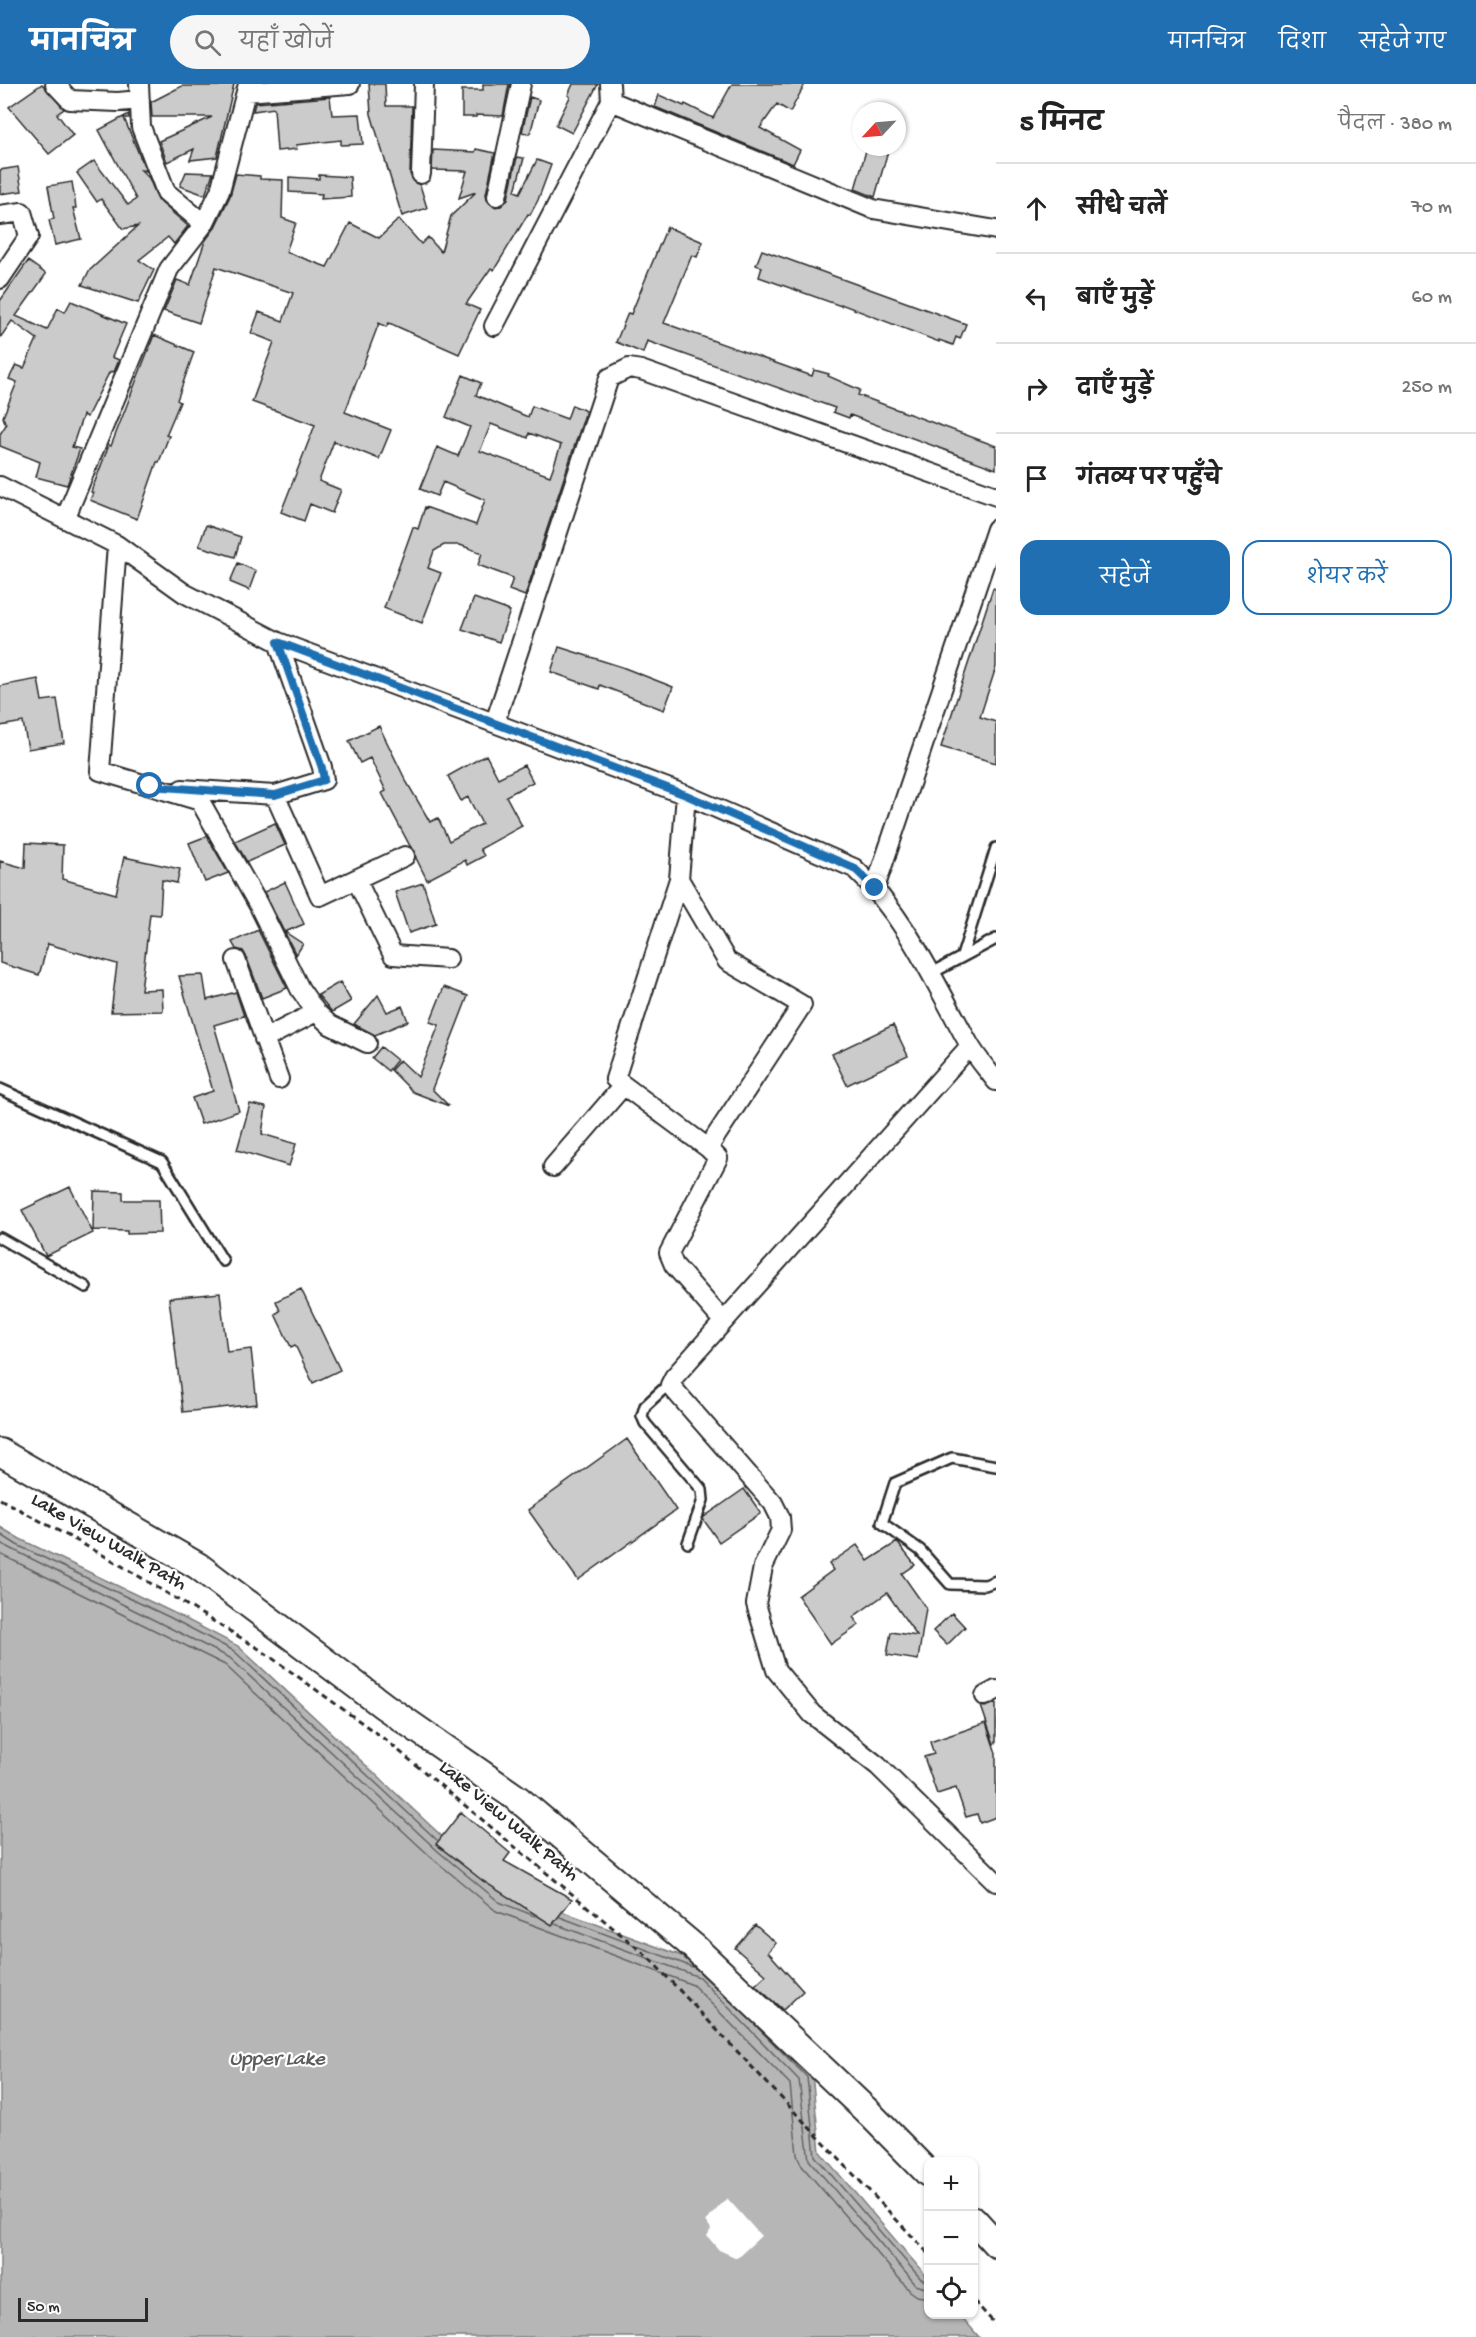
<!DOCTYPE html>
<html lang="hi">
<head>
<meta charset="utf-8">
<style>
	:root { --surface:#fff; --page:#f6f6f6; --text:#222; --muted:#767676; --line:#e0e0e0; --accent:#1f6fb2 }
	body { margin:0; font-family:"Gochi Hand","Playpen Sans Deva",sans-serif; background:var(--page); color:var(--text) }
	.controls { position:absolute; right:18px; bottom:18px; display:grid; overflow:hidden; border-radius:12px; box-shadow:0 2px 4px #0004 }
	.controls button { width:54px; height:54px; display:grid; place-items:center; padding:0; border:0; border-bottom:2px solid var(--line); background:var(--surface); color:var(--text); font:30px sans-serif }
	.compass { position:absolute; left:852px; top:18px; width:54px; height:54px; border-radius:50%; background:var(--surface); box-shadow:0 2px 4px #0004; rotate:244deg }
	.scale { position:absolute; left:18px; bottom:15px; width:130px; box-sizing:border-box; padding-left:6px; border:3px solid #2b2b2b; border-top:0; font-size:16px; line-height:21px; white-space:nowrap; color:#2b2b2b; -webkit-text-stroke:4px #fff; paint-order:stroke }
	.stop { position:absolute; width:18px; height:18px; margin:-14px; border:4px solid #1f6fb2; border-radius:50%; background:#fff }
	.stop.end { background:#1f6fb2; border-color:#fff; box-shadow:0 2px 6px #0008 }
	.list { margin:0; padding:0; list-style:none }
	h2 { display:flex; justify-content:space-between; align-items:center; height:78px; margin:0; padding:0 24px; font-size:26px }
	h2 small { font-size:20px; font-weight:400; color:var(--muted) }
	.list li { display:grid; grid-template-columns:39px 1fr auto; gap:18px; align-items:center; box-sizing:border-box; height:90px; padding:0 24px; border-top:2px solid var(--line) }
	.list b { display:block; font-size:22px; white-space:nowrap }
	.list em { font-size:20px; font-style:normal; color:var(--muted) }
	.actions { display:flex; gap:12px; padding:18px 24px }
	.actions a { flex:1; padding:14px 0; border:2px solid var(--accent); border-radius:18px; text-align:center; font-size:21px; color:var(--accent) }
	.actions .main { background:var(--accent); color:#fff }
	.icon { flex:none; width:33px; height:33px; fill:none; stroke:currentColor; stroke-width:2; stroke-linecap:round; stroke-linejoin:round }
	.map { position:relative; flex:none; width:996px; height:2253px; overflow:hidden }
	header { display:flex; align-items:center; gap:36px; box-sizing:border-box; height:84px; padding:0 30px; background:var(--accent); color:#fff }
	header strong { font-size:28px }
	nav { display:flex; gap:33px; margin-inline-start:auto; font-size:21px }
	.search { width:420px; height:54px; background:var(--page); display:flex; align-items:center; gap:15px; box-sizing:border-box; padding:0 21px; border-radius:33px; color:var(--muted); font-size:22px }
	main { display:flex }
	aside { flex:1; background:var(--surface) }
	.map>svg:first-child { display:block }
	.water { fill:#b6b6b6; stroke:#7e7e7e; stroke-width:1.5 }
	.pier { fill:#fff }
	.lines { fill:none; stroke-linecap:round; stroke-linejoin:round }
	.shore { stroke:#636363; stroke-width:1.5 }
	.building { fill:#cbcbcb; stroke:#2b2b2b; stroke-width:1.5; fill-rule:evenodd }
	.lane-casing { stroke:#2b2b2b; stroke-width:14 }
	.street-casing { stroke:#2b2b2b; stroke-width:22 }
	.secondary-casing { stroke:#2b2b2b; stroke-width:30 }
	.path { stroke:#2b2b2b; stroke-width:3; stroke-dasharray:6 4.5; stroke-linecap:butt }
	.lane { stroke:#fff; stroke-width:9 }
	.street { stroke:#fff; stroke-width:18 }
	.secondary { stroke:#fff; stroke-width:26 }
	.route { stroke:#1f6fb2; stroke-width:8 }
	.labels { text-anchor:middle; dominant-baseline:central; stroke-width:4.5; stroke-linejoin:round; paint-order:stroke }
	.street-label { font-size:20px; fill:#2b2b2b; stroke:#fff }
	.water-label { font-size:21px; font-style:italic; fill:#5c5c5c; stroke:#fff }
</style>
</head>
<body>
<header>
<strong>मानचित्र</strong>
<div class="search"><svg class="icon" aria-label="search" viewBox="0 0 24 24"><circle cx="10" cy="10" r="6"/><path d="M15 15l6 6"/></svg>यहाँ खोजें</div>
<nav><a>मानचित्र</a><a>दिशा</a><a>सहेजे गए</a></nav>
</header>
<main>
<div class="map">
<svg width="996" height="2253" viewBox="0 0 996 2253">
	<rect width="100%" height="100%" fill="#fff"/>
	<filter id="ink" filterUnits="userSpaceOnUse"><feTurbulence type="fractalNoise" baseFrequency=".0167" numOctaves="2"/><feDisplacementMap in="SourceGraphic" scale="12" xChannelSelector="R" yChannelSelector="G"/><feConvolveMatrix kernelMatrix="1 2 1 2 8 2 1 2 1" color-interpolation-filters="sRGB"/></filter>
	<g filter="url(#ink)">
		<path class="water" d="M0,1443L20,1455L172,1528L238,1562L447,1757L507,1807L706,1881L812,1990L820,2068L928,2194V2230L960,2231L979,2253H0Z"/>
		<path class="pier" d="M727,2114L761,2152L737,2174L719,2166L707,2152L711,2145L706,2137Z"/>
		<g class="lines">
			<path class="shore" d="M0,1450L17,1461L169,1533L234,1567L437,1756
				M0,1459L230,1574L439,1768L499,1818L535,1832
				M0,1470L225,1581L432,1774L496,1827L693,1901L790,2000L797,2071L802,2082L910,2207L917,2212L928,2214
				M560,1833L695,1884
				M555,1840L699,1893L799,1996L809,2076L916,2201L928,2205
				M758,1944L807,1993L815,2072L921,2195L928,2198"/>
		</g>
		<path class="building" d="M42,0L64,25L57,30L73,51L49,70L9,23Z
			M219,0H234L217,73L190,76L194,65L167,78L159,57L212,33H152L151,18L182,2H219Z
			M369,0H385L386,22H412L410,90L415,99L420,101L427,124L402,132L371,30Z
			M483,0H509L503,32L476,31V33H462V6H483Z
			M573,0H598L572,49L556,41L570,13L568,11Z
			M732,0H805L790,28L777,20L760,44L800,66L793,80L655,23L659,11L684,22L685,20L713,34Z
			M330,13L332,31L360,30L363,60L341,61V56L296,61L297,65L277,67L274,24L253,27L255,19Z
			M530,13L539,16L530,50L522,48Z
			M129,30V34H124L146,87L141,86L149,94L158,116L188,142L174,160L168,153L139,176L154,186L138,219L82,201L89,187L138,142L123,145L101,115L97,118L77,89L94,77L128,121L136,115L99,46Z
			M867,63H889L875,113L855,105Z
			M476,65L495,69L486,110L487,116L494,123L501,122L508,115L517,73L524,74L515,107L520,109L537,76L551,81L538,116L530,131L528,130L494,186L491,184L466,220L480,226L459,270L389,239L386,243L379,239L345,328L391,346L379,375L334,357L319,397L341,406L332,429L310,420L304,437L281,428L315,341L252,318L274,258L251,249L259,228L283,237L293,209L216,183L199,239L164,227L177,196L190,201L205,157L214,145L230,112L236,90L260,92V95L283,96L282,134L296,139L286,168L327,183L350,139L379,154L399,135L421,160L428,153L441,168L451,132L476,108L459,114L467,87L432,86L433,66L475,68Z
			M18,83L22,107L0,110V86Z
			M186,88L213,89L205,111L180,102Z
			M319,91L350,93L351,113L321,115L322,110L289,108V93L319,95Z
			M72,98L76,124H73L81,155L55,161L49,136L54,135L48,102Z
			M667,143L703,158L697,173L692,171L664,239L812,292L814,286L829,290L828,292L860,306L858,311L996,362V385L850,331L849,334L833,328L835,324L647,257L643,269L616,258L628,229L631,230Z
			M762,166L966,240L960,255L956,253L953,261L939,256V258L841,220V222L759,193L762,183L756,181Z
			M28,177L46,190L16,232L47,246L58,224L65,228L71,217L126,240L112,273L119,276L114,288L111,287L109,289L87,333L83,331L72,363L80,365L67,401L36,393L40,378L0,362V350L6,341L3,333L17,298L9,295L16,281L24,284L37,255L12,237L0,254V217Z
			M154,251L194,268L177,316L180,318L166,351L169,352L159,378H157L137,435L90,416L93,409L91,408L109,361L111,362Z
			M463,291L481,299L476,311L528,333L532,322L567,335L572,321L586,327L525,512L509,506L513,494L478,481L482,469L460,461H444L434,467L428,484L441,489L422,539L384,524L413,443L418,445L425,423L476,441L485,416L443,398L437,412L420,405L437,363L458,372L470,343L446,333ZM491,340L528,354L529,349L561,361L550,392L480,367Z
			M206,441L241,453L235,473L199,462Z
			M238,479L256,487L249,506L230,498Z
			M993,504L996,505V583L980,633L996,638V679L941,663Z
			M474,514L510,527L499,558L462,545Z
			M559,563L622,583L673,603L664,626L600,601L599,605L551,588Z
			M38,595L42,617L57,615L64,659L28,665L23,638L0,642V602Z
			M379,642L406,697L430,738L438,734L449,757L482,740L468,713L461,717L448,692L486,671L498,694L524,681L533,698L506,712L522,742L480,765L484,772L467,781L465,776L427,796L416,774L415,767L410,762L382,709L386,707L370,674L360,679L349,657Z
			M275,739L285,761L247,778L235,757Z
			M207,752L228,789L205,798L189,759Z
			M26,759L63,761L62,795L116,810L124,773L180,785L177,799L162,796L160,831L150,830L141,906L162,905L163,927L111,928L117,880L48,860L39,891L0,879V777L25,784Z
			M285,798L304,840L285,848L303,860L296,871L264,808Z
			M423,799L436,840L409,849L395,808Z
			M258,846L287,904L262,914L246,872L243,867L236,865L232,858Z
			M203,891L207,916L236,908L244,932L214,941L239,1027L201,1040L192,1014L213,1007L179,892Z
			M340,898L351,917L332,928L318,911Z
			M444,903L468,912L432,1005L449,1022L413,1008L391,986L400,976L418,993L439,941L430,938Z
			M378,911L387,928L402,922L408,937L375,951L354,940Z
			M893,941L908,972L847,1001L832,970Z
			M381,963L397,976L388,987L372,974Z
			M250,1020L266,1023L262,1050L296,1060L289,1082L237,1066Z
			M70,1103L93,1149L46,1172L22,1126Z
			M94,1107L123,1108V1116H159L160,1149L127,1150V1147L93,1146Z
			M301,1205L340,1286L313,1299L295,1261L291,1263L275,1230L280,1227L276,1217Z
			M220,1209L227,1268L251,1265L257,1320L183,1328L169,1214Z
			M627,1355L676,1426L578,1496L528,1426Z
			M744,1405L761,1429L719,1458L703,1435L704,1433Z
			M897,1458L915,1481L902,1490L926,1524L918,1576L887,1571L891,1548L917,1552L887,1509L853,1533L859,1541L831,1560L798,1512L833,1486L829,1480L857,1461L868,1477Z
			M952,1529L965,1543L947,1561L933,1547Z
			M996,1619V1659L994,1660L981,1622L985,1623Z
			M986,1639L996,1669V1733L980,1739L977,1730L966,1733L956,1704L937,1710L924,1673L934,1670L930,1658Z
			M461,1728L510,1769L504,1777L572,1815L552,1841L483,1797L436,1760Z
			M755,1841L776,1859L768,1868L803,1907L783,1926L755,1901L766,1891L735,1864Z"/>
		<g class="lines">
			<defs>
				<path id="lane" d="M962,872L996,764
					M932,889L996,855
					M0,1005L162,1078L223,1177
					M0,1154L86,1203
					M671,1298L645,1322L642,1332L645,1339L702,1406L703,1416L688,1459
					M996,1382L952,1374L895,1399L882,1439L920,1466L950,1500L985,1501L996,1497"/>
				<path id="street" d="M55,0L70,16L118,18L140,16
					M139,0L141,43L166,108L204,140
					M246,8L350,0
					M611,17L873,125L996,146
					M421,90L424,0
					M497,112L521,0
					M0,131L22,128L29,152L0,195
					M494,242L611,17L610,0
					M0,402L117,461L184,509L278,558L686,711L854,784C906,832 935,899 969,960C976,973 987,985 996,997
					M65,435L169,185L204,140L220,107L248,0
					M117,461L100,687L200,717L258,820L300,905L316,928L330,941L367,959
					M278,558L322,683L324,696L275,711L320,812L405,772
					M495,638L609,294L629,284L641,286L996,412
					M182,705L275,711
					M686,711L679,795L615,995L708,1064L718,1074L669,1169L674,1181L723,1237
					M356,795L393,871L448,875
					M679,795L727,877L802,921L708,1064
					M875,804L996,445
					M236,876L279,995
					M264,955L316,928
					M970,962L674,1293L670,1301L773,1419L780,1433L781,1446L763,1483L756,1520L776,1586L812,1630L878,1682L996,1798
					M553,1083L623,1002
					M985,1612L996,1606"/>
				<path id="secondary" d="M0,1368L198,1482L384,1622L518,1715L694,1863L870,2030L928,2089
					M974,2136L996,2160"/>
			</defs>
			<use href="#lane" class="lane-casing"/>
			<use href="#street" class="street-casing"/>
			<use href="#secondary" class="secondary-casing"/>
			<path class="path" d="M0,1415L112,1476L261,1566L387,1657L647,1872L928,2169
				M974,2217L996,2241"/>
			<use href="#lane" class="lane"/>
			<use href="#street" class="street"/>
			<use href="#secondary" class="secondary"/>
		</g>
	</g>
	<g class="lines" filter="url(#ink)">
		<path class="route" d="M150,702L275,711L324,696L322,684L278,558L686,711L854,784L875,804"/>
	</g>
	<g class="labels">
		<g class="street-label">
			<text transform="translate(108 1459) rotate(30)">Lake View Walk Path</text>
			<text transform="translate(508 1738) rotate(40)">Lake View Walk Path</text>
		</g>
		<g class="water-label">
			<text x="277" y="1976">Upper Lake</text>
		</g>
	</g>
</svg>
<div class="controls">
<button>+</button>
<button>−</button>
<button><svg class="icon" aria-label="locate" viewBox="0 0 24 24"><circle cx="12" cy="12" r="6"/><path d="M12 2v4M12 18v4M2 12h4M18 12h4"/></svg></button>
</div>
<svg class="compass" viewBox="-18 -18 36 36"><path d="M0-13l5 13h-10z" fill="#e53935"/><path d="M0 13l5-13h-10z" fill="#767676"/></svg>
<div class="scale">50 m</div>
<div class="stop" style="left:150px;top:702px"></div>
<div class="stop end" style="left:875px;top:804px"></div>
</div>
<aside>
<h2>5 मिनट<small>पैदल · 380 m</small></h2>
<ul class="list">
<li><svg class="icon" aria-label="ahead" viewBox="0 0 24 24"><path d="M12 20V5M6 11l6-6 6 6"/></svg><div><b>सीधे चलें</b></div><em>70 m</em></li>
<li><svg class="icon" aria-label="left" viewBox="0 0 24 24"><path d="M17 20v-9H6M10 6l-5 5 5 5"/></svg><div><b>बाएँ मुड़ें</b></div><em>60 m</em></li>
<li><svg class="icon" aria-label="right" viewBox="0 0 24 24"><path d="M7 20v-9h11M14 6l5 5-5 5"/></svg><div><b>दाएँ मुड़ें</b></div><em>250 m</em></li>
<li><svg class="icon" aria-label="arrive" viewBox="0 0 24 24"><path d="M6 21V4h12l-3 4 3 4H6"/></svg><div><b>गंतव्य पर पहुँचे</b></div></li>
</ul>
<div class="actions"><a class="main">सहेजें</a><a>शेयर करें</a></div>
</aside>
</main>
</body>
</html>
